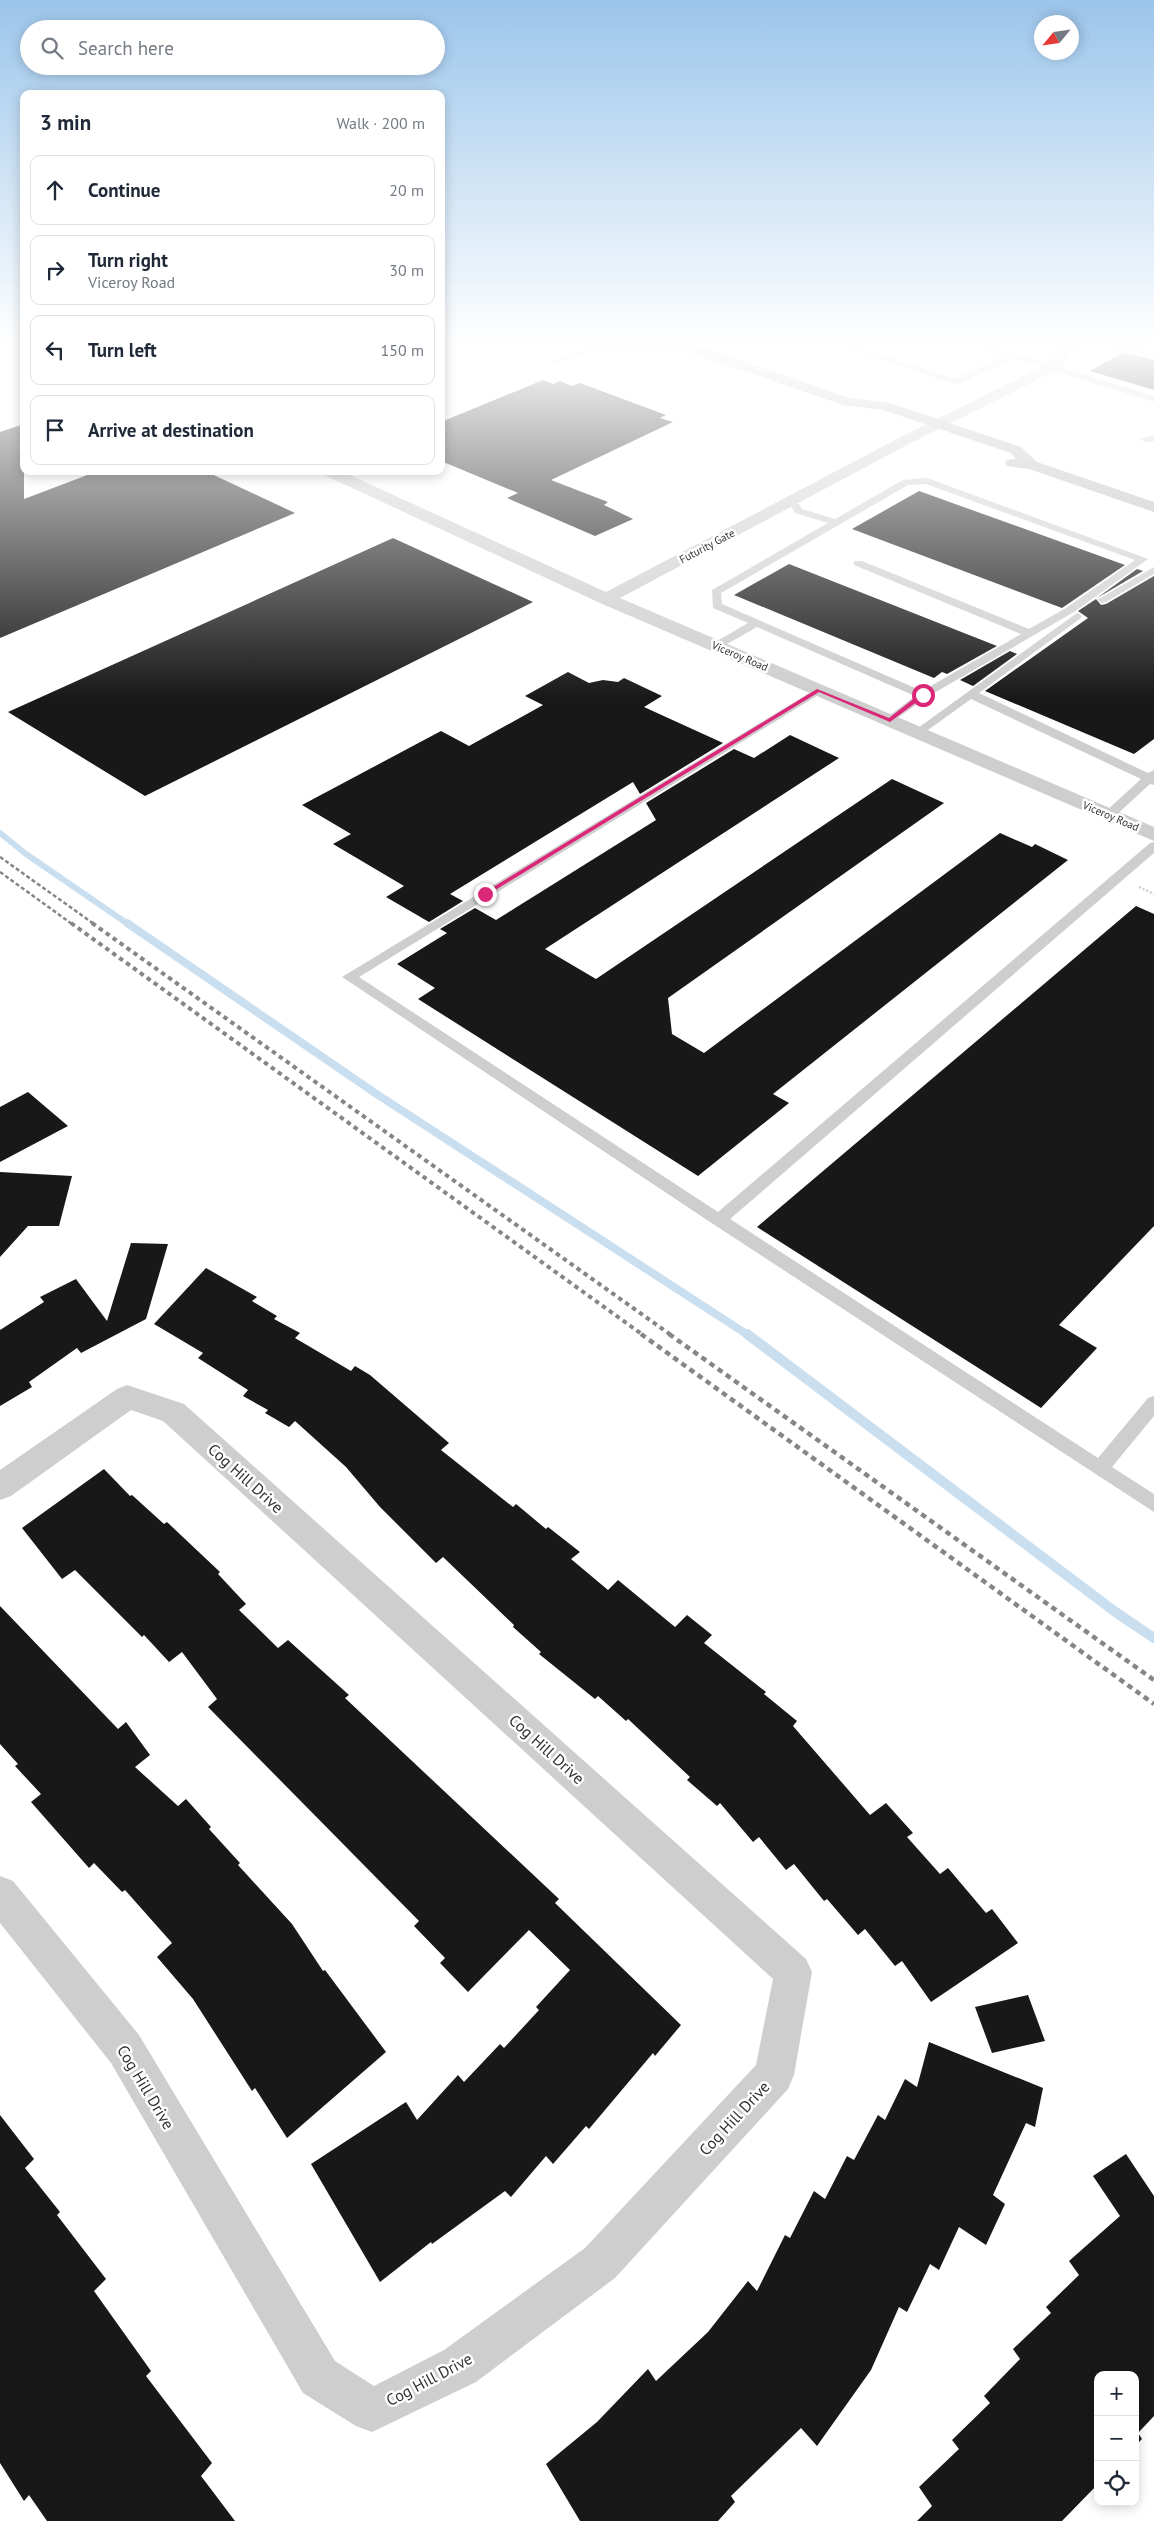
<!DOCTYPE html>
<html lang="en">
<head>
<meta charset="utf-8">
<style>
	:root { --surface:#fff; --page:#f2f2f3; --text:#1f2937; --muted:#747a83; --line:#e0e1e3 }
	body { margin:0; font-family:"PT Sans",sans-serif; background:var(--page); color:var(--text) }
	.controls { position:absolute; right:15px; bottom:15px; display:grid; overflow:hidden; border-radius:10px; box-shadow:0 2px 12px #0003 }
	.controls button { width:45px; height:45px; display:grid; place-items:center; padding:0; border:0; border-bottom:1px solid var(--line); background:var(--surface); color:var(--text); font:25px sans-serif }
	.compass { position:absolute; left:1034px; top:15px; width:45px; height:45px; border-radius:50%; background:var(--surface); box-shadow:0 2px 12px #0003; rotate:241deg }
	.stop { position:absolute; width:15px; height:15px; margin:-11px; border:4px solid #db2777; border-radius:50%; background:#fff }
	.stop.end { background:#db2777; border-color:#fff; box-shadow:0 1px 5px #0008 }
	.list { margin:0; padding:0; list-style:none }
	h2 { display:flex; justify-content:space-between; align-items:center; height:65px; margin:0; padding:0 20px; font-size:21px }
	h2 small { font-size:16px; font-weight:400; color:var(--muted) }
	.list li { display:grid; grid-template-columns:32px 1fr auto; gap:15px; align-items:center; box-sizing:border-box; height:70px; margin:0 10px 10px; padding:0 10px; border:1px solid var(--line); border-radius:10px }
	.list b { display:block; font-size:19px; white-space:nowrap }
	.list p { margin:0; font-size:16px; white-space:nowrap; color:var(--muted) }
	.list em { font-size:16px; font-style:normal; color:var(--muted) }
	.icon { flex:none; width:28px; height:28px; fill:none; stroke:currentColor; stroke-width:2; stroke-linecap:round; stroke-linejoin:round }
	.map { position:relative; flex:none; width:1154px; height:2521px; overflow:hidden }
	.search { position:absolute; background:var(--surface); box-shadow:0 2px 12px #0003; left:20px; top:20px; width:425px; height:55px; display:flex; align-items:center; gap:12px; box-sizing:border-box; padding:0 18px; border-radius:28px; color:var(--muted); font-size:19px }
	.panel { position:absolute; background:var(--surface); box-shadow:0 2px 12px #0003; left:20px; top:90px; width:425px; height:385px; border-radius:10px }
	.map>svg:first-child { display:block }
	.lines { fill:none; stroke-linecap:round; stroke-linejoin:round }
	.stream-far2 { stroke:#c9deef; stroke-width:6 }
	.stream-far1 { stroke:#c9deef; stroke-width:8 }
	.stream { stroke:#c9deef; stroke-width:10 }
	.building { fill:#181818 }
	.path { stroke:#cecece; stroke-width:2.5; stroke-dasharray:2 2; stroke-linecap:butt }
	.lane { fill:#cecece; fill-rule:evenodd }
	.street { fill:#cecece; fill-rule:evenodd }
	.secondary { fill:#bbb; fill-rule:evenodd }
	.rail-far2 { stroke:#868686; stroke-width:2.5; stroke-dasharray:4 2.5; stroke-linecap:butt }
	.rail-far1 { stroke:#868686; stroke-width:4; stroke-dasharray:4.5 4; stroke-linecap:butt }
	.rail { stroke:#868686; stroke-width:4.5; stroke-dasharray:5.5 4.5; stroke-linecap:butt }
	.route { fill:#db2777 }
	.labels { text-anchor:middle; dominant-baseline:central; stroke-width:5; stroke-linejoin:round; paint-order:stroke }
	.far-street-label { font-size:11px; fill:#313131; stroke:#fff }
	.near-street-label { font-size:16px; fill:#313131; stroke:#fff }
</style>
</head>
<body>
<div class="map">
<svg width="1154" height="2521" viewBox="0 0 1154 2521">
	<rect width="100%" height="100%" fill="#fff"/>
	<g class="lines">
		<path class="stream-far2" d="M0,833L26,854L128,924"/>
		<path class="stream-far1" d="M127,923L378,1095L748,1335"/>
		<path class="stream" d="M747,1334L1114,1611L1154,1638"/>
	</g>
	<path class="building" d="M1124,352L1154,360V390L1090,371Z
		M543,380L553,384L560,381L572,386L580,383L666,415L660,418L673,422L551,480L608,502L604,505L633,519L595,536L507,498L518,493L441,461V422Z
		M24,424V499L98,471H205L295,513L0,638V432Z
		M919,491L1125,565L1062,608L852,529Z
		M393,538L533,602L145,796L8,712Z
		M789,564L997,646L947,674L942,672L934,678L734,595Z
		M1137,569L1143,571L1097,598Z
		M1154,576V739L1134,754L985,691L1088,618L1078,611L1096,599L1101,605L1106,604Z
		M1010,651L1017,654L973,686L960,680Z
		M568,672L589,683L603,680L618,682L624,678L662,696L644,707L723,743L640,794L633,782L450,894L463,901L429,922L386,897L404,886L333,844L351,834L302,805L441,731L469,746L543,705L525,696Z
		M790,735L839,758L545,949L596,979L892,779L944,803L668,998L672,1034L704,1053L1000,833L1032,847L1035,844L1068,860L773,1094L789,1103L698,1176L418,999L435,988L397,964L447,933L440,929L475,908L496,920L656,820L646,803L734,749L754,758Z
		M1136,906L1154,914V1226L1059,1325L1097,1348L1041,1408L757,1227Z
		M28,1092L68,1126L0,1162V1107Z
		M0,1172L72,1176L59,1226H28L0,1257Z
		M131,1243L168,1244L146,1319L81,1353L77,1348L29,1382L32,1387L0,1406V1330L44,1302L40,1297L76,1279L107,1321Z
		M206,1268L257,1297L252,1301L277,1316L274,1319L300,1333L295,1338L351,1371L355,1366L370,1375L449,1443L441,1450L513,1507L516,1504L546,1529L548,1527L580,1552L571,1559L608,1590L618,1580L675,1627L687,1615L712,1635L704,1643L766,1692L764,1694L797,1721L793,1726L870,1815L886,1803L913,1833L907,1837L940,1874L948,1868L986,1913L992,1909L1018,1943L931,2002L902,1961L895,1966L865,1929L858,1935L827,1899L824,1901L794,1864L786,1870L759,1837L753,1842L720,1803L717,1806L687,1780L690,1777L628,1719L626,1721L598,1696L595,1699L539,1654L541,1652L513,1627L514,1625L443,1557L436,1563L380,1507L346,1467L295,1421L289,1427L265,1413L268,1410L243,1396L248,1390L198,1358L203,1353L154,1324Z
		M104,1469L130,1496L132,1495L164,1524L167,1522L220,1572L218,1574L246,1604L239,1610L278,1648L288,1640L349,1695L345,1698L559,1899L555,1903L681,2025L655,2056L653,2053L589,2129L586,2126L553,2164L546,2156L511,2197L505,2191L432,2244L431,2242L380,2282L311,2164L406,2102L417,2120L458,2075L464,2082L500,2044L504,2048L539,2010L536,2007L570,1970L529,1930L468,1992L440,1963L445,1958L414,1926L419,1921L208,1707L217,1699L182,1652L169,1662L144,1635L142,1637L75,1570L62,1579L22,1528Z
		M0,1606L118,1729L126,1722L150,1755L135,1767L178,1806L186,1799L211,1827L209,1829L240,1863L238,1865L292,1924L323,1971L325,1970L386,2052L287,2138L255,2088L252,2091L193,1999L157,1957L172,1943L125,1890L122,1892L94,1863L89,1868L31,1802L41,1794L15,1766L18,1764L0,1744Z
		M1028,1995L1045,2041L992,2053L975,2007Z
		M929,2042L1043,2088L1035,2127L1026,2123L993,2195L1005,2204L986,2245L959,2227L939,2270L930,2264L907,2312L899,2307L871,2370L817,2446L801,2428L731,2496L735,2502L718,2521H580L546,2464L597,2422L648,2369L656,2381L708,2332L748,2281L757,2291L785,2235L790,2238L814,2191L825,2199L847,2156L854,2160L878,2115L885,2120L905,2079L917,2087Z
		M0,2115L34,2159L25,2168L60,2212L57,2215L106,2279L94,2291L151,2371L146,2376L212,2463L201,2476L235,2521H47L29,2495L24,2501L0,2463Z
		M1126,2154L1154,2196V2416L1138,2433L1142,2439L1135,2446V2375H1098V2484L1062,2521H917L932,2506L919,2487L959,2449L952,2440L990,2403L984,2396L1020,2359L1013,2349L1051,2313L1046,2307L1079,2275L1069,2261L1120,2216L1093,2176Z"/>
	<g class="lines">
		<path class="path" d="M1139,887L1154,894"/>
		<path class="lane" d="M656,345L693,347L697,349L693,351L628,349L593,351L554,364L550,361L592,347Z
			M839,345H852L956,379L1004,356L973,345H987L1154,396V402L1012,358L957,385Z
			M1086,345L1127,346L1154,353V358L1126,350Z
			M1154,435V441L1145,442L1140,439Z
			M927,478L1148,559L1074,612L927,697L889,724L885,723V719L915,696L757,627L720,648H712V644L748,623L713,608L712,590L828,523L795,513L791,506L793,504H799L802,509L835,519L903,480ZM926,484L1135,560L1066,608L1029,629L862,561H854V565L1021,634L922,691L722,604L721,593L908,485Z
			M1154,567V574L1106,602L1102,603L1097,600Z
			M1077,613L1082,616L1081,618L979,693L1148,773L1154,770V785L1150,784L1113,818L1109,819L1103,815L1105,812L1141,779L971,699L921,735H913L911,733Z
			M819,687L823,688V692L359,977L718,1212L1150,843L1154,842V853L730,1219L1098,1458L1148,1398L1154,1396V1416L1112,1467L1154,1494V1512L713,1224L342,977Z"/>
		<path class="street" d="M6,345H24V353Z
			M1064,345H1078L1064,364L1055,371L907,445L620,598L1154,827V841L600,603L322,474L320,471H341L606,592L897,439L1045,365Z
			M127,1385L184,1404L806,1959L812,1972L794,2075L788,2089L615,2278L476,2382L372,2432L356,2426L303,2393L111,2063L0,1923V1876L13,1881L139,2035L335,2361L374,2386L444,2350L585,2248L756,2065L773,1979L163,1421L131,1410L11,1496L0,1500V1470L117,1389Z"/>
		<path class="secondary" d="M675,345H697L850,398L890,403L1021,447L1037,462L1154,502V512L1029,469L1007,466L1005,463L1007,460L1016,459L1011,453L883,410L843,405L677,348Z"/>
		<path class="rail-far2" d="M0,857L94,924
			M0,872L72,924"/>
		<path class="rail-far1" d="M71,923L643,1335
			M92,923L671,1335"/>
		<path class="rail" d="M641,1334L1154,1704
			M669,1334L1154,1680"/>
	</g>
	<linearGradient id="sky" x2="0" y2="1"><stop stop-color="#9bc5eb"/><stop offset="0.49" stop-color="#fff"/><stop offset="1" stop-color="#fff" stop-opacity="0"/></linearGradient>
	<rect width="1154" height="698" fill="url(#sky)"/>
	<path class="route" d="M817,689L889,718L921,693L926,695L890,722L819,692L487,895L482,894Z"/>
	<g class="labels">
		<g class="far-street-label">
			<text transform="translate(707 546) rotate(-28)">Futurity Gate</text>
			<text transform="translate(740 656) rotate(23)">Viceroy Road</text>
			<text transform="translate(1111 816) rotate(23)">Viceroy Road</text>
		</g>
		<g class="near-street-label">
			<text transform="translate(246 1478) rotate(42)">Cog Hill Drive</text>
			<text transform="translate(547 1749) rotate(42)">Cog Hill Drive</text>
			<text transform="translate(146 2087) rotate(59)">Cog Hill Drive</text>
			<text transform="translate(734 2118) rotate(-47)">Cog Hill Drive</text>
			<text transform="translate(429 2379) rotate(-28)">Cog Hill Drive</text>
		</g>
	</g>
</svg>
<div class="controls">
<button>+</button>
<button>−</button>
<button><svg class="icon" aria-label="locate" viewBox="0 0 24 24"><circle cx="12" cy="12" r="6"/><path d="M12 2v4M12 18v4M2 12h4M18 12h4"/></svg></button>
</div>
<svg class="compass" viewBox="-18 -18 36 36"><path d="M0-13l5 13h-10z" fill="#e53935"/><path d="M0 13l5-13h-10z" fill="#747a83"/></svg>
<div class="stop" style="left:923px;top:695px"></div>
<div class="stop end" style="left:485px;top:894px"></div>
<div class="search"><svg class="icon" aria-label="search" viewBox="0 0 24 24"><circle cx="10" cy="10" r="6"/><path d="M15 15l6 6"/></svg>Search here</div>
<section class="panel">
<h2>3 min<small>Walk · 200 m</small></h2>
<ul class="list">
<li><svg class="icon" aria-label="ahead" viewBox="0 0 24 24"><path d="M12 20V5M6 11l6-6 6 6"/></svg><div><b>Continue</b></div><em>20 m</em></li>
<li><svg class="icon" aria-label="right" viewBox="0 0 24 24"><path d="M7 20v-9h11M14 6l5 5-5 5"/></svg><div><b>Turn right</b><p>Viceroy Road</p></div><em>30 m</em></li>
<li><svg class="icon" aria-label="left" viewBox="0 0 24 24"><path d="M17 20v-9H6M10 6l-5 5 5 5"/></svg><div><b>Turn left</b></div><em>150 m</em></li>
<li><svg class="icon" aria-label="arrive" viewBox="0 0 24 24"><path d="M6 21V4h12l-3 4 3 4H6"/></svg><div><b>Arrive at destination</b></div></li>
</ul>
</section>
</div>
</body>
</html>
